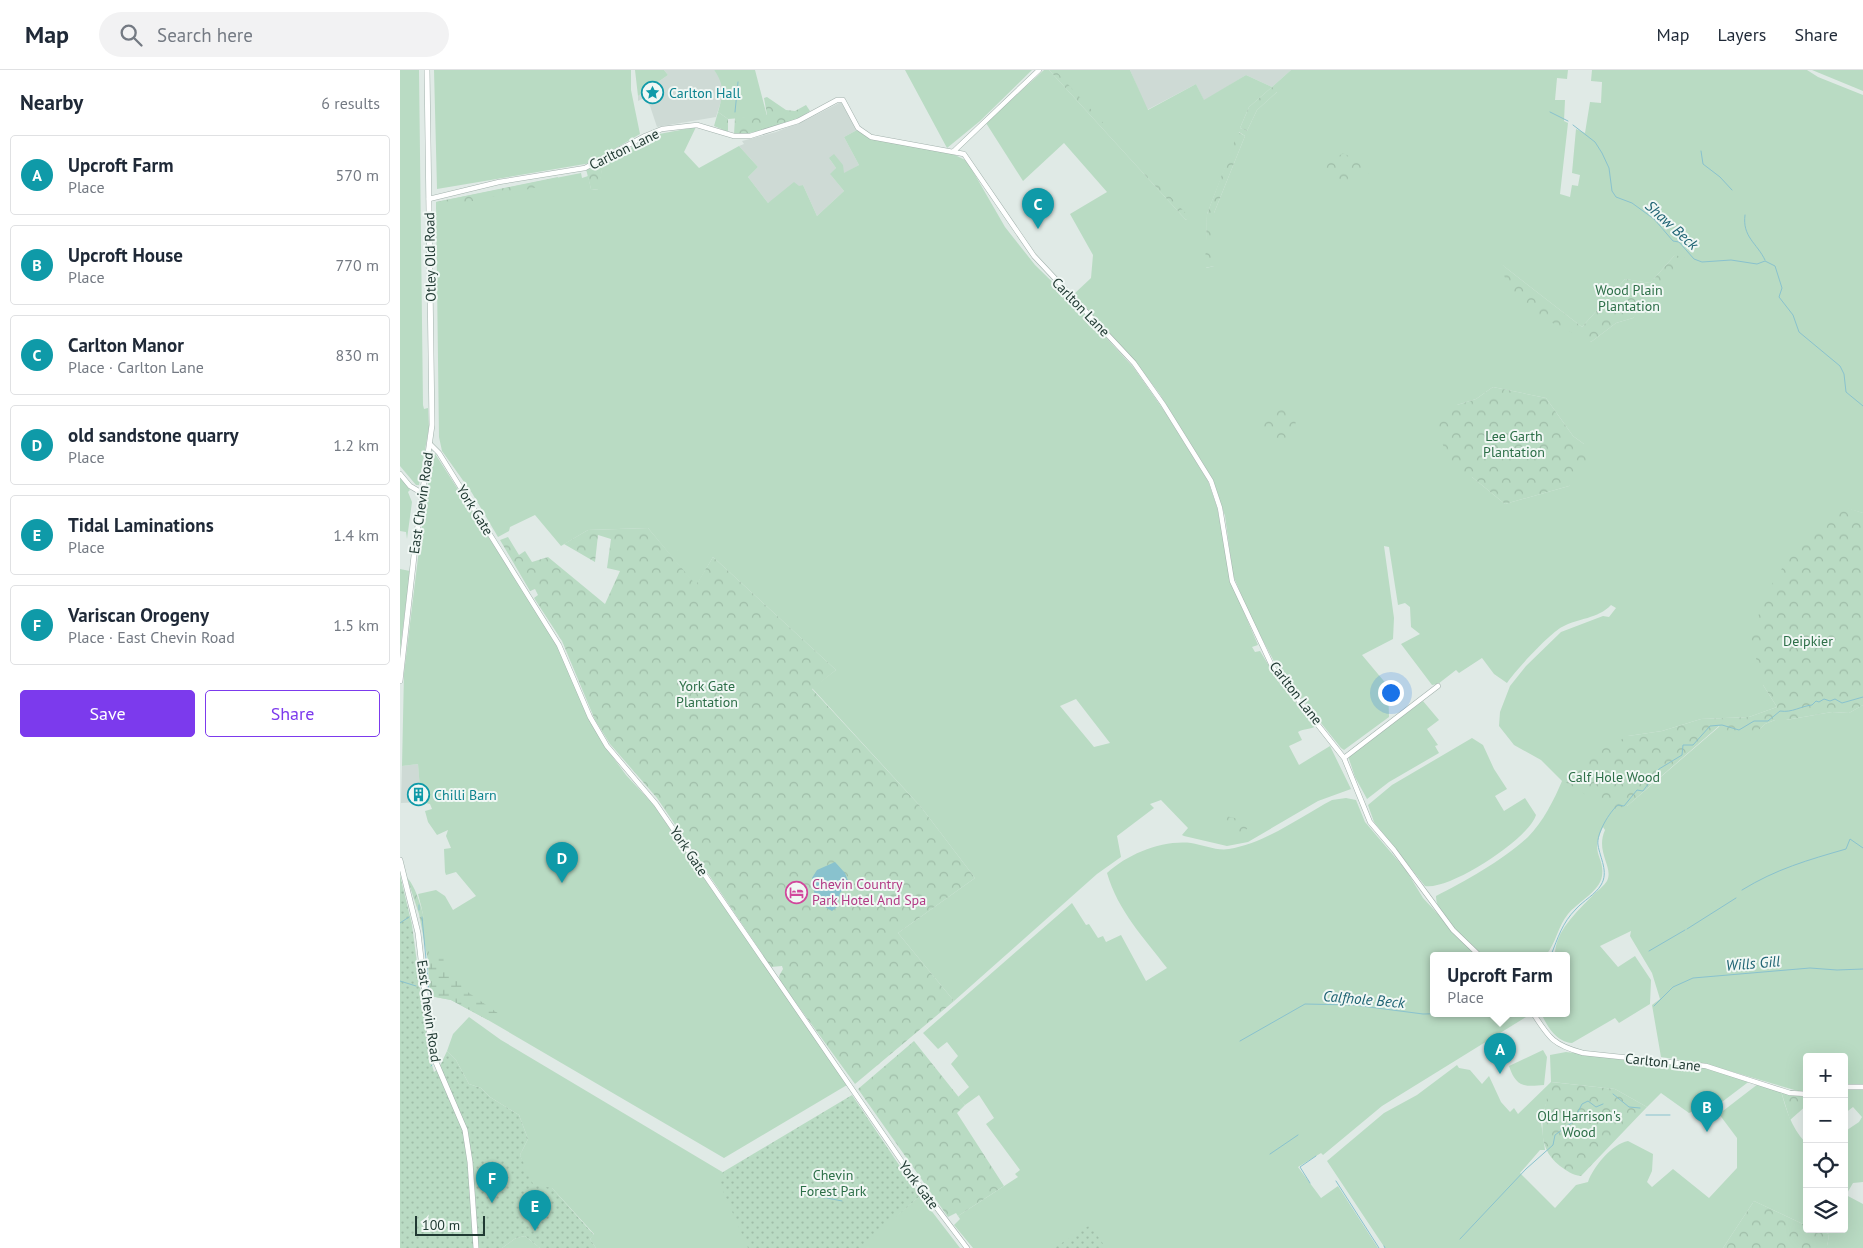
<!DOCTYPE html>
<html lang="en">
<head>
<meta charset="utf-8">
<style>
	:root { --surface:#fff; --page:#f2f2f3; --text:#1f2937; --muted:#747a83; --line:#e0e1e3; --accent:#7c3aed }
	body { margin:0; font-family:"PT Sans",sans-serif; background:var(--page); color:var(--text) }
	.controls { position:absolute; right:15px; bottom:15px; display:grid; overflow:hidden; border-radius:5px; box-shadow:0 5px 20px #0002 }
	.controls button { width:45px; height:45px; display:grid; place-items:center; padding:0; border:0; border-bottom:1px solid var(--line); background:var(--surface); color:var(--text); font:25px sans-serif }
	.scale { position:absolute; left:15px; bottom:12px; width:70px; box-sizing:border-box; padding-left:5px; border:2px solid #213a33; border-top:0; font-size:14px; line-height:18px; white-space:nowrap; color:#213a33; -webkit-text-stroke:4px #f0f7f4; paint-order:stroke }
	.you { position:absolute; left:990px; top:622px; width:18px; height:18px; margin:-12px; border:4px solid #fff; border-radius:50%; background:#1a73e8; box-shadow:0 0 0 8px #1a73e833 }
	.badge { display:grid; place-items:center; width:32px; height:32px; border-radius:50%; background:var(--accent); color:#fff; font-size:16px; font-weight:700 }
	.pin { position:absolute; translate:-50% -41px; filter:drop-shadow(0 1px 2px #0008) }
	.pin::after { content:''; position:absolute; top:26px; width:18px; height:15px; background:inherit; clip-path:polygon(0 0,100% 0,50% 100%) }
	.popup { position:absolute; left:1030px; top:882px; width:140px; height:65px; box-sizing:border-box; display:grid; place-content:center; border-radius:5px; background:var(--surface); filter:drop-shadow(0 1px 4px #0005); font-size:16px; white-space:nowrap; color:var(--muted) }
	.popup b { font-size:19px; color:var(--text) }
	.popup::after { content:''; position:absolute; left:50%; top:100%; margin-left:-10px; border:10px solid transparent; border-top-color:var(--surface) }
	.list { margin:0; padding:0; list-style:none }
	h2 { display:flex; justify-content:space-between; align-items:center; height:65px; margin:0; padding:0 20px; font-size:21px }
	h2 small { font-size:16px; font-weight:400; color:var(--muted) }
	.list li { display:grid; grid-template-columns:32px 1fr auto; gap:15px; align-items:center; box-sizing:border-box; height:80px; margin:0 10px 10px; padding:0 10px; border:1px solid var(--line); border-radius:5px }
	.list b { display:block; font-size:19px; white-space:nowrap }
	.list p { margin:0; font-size:16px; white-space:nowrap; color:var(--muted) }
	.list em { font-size:16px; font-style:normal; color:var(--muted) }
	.actions { display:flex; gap:10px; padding:15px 20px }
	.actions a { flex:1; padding:11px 0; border:1px solid var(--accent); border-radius:5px; text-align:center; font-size:18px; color:var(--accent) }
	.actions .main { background:var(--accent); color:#fff }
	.icon { flex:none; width:28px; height:28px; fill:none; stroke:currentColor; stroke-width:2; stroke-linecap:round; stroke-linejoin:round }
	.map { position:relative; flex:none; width:1463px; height:1178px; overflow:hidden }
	header { display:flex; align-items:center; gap:30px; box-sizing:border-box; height:70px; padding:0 25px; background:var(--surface); border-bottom:1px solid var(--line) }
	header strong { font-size:24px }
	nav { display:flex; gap:28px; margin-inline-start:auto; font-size:18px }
	.search { width:350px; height:45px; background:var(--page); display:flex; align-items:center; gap:12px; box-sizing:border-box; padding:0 18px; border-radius:28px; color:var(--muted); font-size:19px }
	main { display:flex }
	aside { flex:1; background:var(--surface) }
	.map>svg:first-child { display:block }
	.built { fill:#cedad5 }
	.grass { fill:#b9dbc3; fill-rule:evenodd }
	.forest { fill:url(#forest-crowns) }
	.wetland { fill:url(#wetland-marsh) }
	.park { fill:url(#park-dots) }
	.water { fill:#89c2ce }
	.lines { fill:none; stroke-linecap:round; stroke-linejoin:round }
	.stream { stroke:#89c2ce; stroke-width:1 }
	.minor-casing { stroke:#a3b2ad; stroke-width:5.5 }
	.tertiary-casing { stroke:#a3b2ad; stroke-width:6 }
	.minor { stroke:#fff; stroke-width:4.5 }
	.tertiary { stroke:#fff; stroke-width:5 }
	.labels { text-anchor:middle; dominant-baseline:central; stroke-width:4; stroke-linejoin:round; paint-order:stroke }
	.culture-label { font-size:14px; fill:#0d838f; stroke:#f0f7f4; text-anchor:start }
	.street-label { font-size:14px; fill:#213a33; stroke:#f0f7f4 }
	.park-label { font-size:14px; fill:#2d6f48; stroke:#f0f7f4 }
	.hotel-label { font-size:14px; fill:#b23c85; stroke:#f0f7f4; text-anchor:start }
	.water-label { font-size:15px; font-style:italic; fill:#1e6373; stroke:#f0f7f4 }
</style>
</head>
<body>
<header>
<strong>Map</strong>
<div class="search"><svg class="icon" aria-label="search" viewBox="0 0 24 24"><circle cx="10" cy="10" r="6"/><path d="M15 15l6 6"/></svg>Search here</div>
<nav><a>Map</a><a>Layers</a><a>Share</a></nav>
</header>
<main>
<aside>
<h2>Nearby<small>6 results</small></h2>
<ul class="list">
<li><span class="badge" style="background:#0f9aa8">A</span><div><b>Upcroft Farm</b><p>Place</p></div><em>570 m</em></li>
<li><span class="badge" style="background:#0f9aa8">B</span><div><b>Upcroft House</b><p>Place</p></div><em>770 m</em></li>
<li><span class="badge" style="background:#0f9aa8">C</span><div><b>Carlton Manor</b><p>Place · Carlton Lane</p></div><em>830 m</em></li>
<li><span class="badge" style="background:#0f9aa8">D</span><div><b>old sandstone quarry</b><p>Place</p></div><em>1.2 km</em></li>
<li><span class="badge" style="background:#0f9aa8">E</span><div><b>Tidal Laminations</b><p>Place</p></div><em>1.4 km</em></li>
<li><span class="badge" style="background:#0f9aa8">F</span><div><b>Variscan Orogeny</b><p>Place · East Chevin Road</p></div><em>1.5 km</em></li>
</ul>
<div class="actions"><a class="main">Save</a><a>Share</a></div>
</aside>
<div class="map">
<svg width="1463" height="1178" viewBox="0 0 1463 1178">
	<defs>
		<pattern id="forest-crowns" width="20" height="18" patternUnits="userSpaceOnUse" patternTransform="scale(1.25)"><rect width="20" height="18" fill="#b9dbc3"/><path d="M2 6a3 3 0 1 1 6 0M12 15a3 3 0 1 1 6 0" fill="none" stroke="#9fbda8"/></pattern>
		<pattern id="wetland-marsh" width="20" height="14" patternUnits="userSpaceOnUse" patternTransform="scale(1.25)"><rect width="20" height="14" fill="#b9dbc3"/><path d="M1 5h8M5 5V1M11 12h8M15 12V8" fill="none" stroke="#9fbda8"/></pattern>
		<pattern id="park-dots" width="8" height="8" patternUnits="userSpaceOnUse" patternTransform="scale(1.25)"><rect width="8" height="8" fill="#b9dbc3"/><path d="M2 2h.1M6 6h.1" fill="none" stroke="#9fbda8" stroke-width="1.8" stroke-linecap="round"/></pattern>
	</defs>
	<rect width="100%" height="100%" fill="#e0eae6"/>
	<path class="built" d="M264,0H314L322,11L323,25L316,47L257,57L250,36L244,28L238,31V26L268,5Z
		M730,0H891L872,17L846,5L804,31L796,14L747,40Z
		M441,32L457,60L444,67L459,95L444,104L429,88L436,98L431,105L444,121L417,146L403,115L368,133L348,107L358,97L339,76L344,74L342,71L376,62L406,50Z
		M18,694L21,732L1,733L2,696Z"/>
	<path class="grass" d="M0,0H19L23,335L24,339L28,338L29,357L19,415H16L0,396Z
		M34,0H231V20L240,64L191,93L37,119Z
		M235,0H264L268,5L238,26Z
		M314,0H355L367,46L328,49L318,42C323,25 325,15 314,0Z
		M505,0H632L580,51L547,78Z
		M644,0H649L786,150L788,147L654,0H730L748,40L796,14L804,30L846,5L872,17L891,0H1168L1167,9L1157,8L1155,30H1165L1164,51L1168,53L1160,124L1170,127L1172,115L1178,116L1180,105L1172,103L1176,59L1185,63L1190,32L1201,33L1202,12L1191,11L1192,0H1407L1418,7L1463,25V443L1442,437L1363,615L1377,637L1349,647L1301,649L1262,661L1228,666L1227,736L1320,656L1359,660L1365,654L1375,650H1386L1432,642L1449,643L1463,635V1014H1444V987H1407V1021H1398L1306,994L1261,987L1252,935L1260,929L1252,903L1230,866L1231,861L1200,876L1218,897L1235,886L1251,910L1250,934L1219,953L1215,948L1172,973C1156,972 1147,956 1141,943H1166V885H1155C1155,861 1177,842 1193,825C1197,821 1204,816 1207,811C1214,797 1195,782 1205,760L1203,757C1189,785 1205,786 1202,806C1200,821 1177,833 1168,844C1158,856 1156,873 1146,885H1082C1069,872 1035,845 1036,826C1064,812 1105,789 1128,767C1143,752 1154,730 1162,711L1141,690L1114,675L1099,656L1100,642L1110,616L1126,596L1161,562L1203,546L1209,547L1216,538L1211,535C1198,549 1178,548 1162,557C1150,563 1114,602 1107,613L1094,604L1082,588L1059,603L1056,600L1038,614L1032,615L1001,574L1020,564L1011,557L1010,537L1005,533L998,535L989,477L984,476L994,548L993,569L962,585L988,616L989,647L944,680L941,678L878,599L850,546L833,505L825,446L812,408L759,323L737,294L674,224L691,208L693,185L670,144L707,122L664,73L623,111L586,53ZM872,17L877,22L857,40L847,61L840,58L849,37ZM839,62L845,66L814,143V196L806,198L807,144ZM1275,185L1233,248L1216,253L1191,272L1101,194L1182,257L1225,209L1250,213ZM1093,317L1146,328L1173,366L1184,374L1169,416L1105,434L1072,407L1057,335L1076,329Z
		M1412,0H1463V21Z
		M296,57L284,82L299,98L339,76L358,97L348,107L368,133L394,112L399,116L403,115L417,146L444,121L430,104L436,98L429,88L434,84L443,95L444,103L459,95L444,67L457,60L472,69L551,83L567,91L605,157L635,195L679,238L734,298L765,342L808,411L817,437L831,512L858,575L852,577L855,582L860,581L880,614L916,656C911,660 904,658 898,662L902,670L889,676L899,695L930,676L951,719L918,731L848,772L827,776L784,766L782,765L788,758L761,730L750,734L754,738L717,766L721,787L697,804L554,931L498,863L575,808L521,737L412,618L436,600L313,487L296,516L248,458L188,460L161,476L135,445L110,457L109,461L98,467L72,423L42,381L39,367L36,132L181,103L182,108L188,106L191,119L198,120L203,93L254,65ZM676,629L710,673L694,677L660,636Z
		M34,382L157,574L207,679L226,705L253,734L447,1015L324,1088L88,950L51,930L30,926C28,891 28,858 18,824L36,820L45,826L53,840L76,826L56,802L46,805L45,802L44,779L51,778L46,766L48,760L37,765L28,752L25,741L32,739L30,734L21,732L18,694L2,696L4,603L24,438Z
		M0,407L10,420L8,422L12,432L7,469L6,462L0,461Z
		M0,499L10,501L0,581Z
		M1023,631L1039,650L1027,659L1038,675L1035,676L1039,683L989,712L967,729L955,707L948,686Z
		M1072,668L1083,675L1094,699L1107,719L1095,726L1104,741L1125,728L1136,745C1129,769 1049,821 1025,816L974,752L968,735L992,715Z
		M946,728L956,730L965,752L1006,800L1023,828L1076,885H1034V943L1131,944L982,1036L923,1085L921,1083L898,1097L921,1128L938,1116L978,1178H573L554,1155L560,1149L558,1146L618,1107L615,1104L620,1100L586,1054L594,1048L579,1025L565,1035L558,1027L569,1017L551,994L558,986L547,972L538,979L523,963L672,833L686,855L689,854L698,868L703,866L706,872L721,865L746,911L767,898C744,868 718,841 707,803C728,784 762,770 791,773C803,775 817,781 829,779C866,773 900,747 932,730Z
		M69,947L101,970L324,1103L334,1096L495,1147L520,1126L560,1178H196L190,1169L194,1164L152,1118L133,1121L120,1085L128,1069L119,1045L90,1027L81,1018L69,1014L56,990L47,981L53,964Z
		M1143,980L1147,987L1144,1015C1124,1017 1116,1017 1109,996Z
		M1166,982L1312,999L1351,1010L1318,1035L1303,1037L1289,1043L1261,1023L1247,1037L1215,1019L1152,1012L1141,1052L1145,1080H1140L1120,1103L1155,1138L1176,1115L1188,1112C1193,1097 1212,1074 1228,1071L1253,1084L1252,1101L1247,1112L1252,1117L1273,1099L1309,1128L1337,1098V1068L1319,1044L1358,1014L1381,1021C1386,1039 1391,1057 1405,1072L1407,1071V1156L1354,1131L1323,1178H985L927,1091L984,1043L1017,1025L1057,995L1059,998L1070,1000L1082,1014L1089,1006L1101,1032L1110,1042L1114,1038L1118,1044L1151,1012L1150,985Z
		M1444,1020H1463V1112L1453,1113L1446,1125L1463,1134V1178H1427L1429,1164L1416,1159H1444V1062L1459,1052L1462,1047L1453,1037L1444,1044Z
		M125,1166L140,1178H102L116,1168Z"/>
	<path class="forest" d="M649,0H655L789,147L786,150Z
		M872,17L878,21L857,40L847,61L840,58L849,37Z
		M367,27L386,40L395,41L406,35L410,41C393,54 354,65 334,64L335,48L367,45L364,28Z
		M318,42L328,49V62L314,56Z
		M838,62L845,66L814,143V196L805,198L807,144Z
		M943,83L976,101L945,111L937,108L927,109L919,100Z
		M203,93L199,120L191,119L186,99Z
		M158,107L157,113L36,139V132Z
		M1275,185L1285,188L1233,248L1216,253L1191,272L1112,233L1101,194L1182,257L1225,209L1250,213Z
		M1093,317L1146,328L1173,366L1184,374L1189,391L1169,416L1105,434L1072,407L1049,393L1040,366L1039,351L1057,335L1076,329Z
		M883,339L896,346L895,362L880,371L864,365L859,359L864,347Z
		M1442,436L1463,443V635L1449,643L1432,642L1386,650H1375L1365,654L1359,660L1329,667L1319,656L1227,736L1210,740L1162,710L1187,687L1228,666L1262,661L1301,649L1349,647L1377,637L1363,615L1351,569L1365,525L1400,470L1419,452Z
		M248,458L296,515L313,487L436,600L412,619L521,737L575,808L498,863L554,931L455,1014L380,911L379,906L383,899L382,896L371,897L257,728L210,674L195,650L162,571L134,528L138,525L135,519L130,521L100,470L108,467L119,485L125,481L132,492L148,487L205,534L220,501L207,498L211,469L198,465L195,492L164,474L188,460Z
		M826,746L843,750L849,754L847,759L840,763C832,762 824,760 822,751Z
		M7,808C19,817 33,877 28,891L19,844Z
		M514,971L565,1035L557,1043L604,1116L558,1146L556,1143L548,1147L458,1019Z
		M1151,1012L1215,1019L1247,1037L1181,1106C1172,1105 1167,1101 1160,1096C1132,1075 1144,1041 1151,1012Z
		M1381,1021L1407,1028V1035L1390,1050Z
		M1354,1131L1407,1156V1159H1416L1429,1164L1427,1178H1323Z"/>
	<path class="wetland" d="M42,881C44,900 48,898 61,909L62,918L99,944L88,950L51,930L30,926L28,891Z"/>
	<path class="park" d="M0,805L12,855L29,984L34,1002L39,998L47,981L56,990L69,1014L81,1018L90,1027L119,1045L128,1069L120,1085L133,1114L152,1118L194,1165L190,1169L196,1178H140L125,1166L116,1168L102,1178H0Z
		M452,1025L520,1126L460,1178H348L320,1114L323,1102Z
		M690,1155L706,1178H654Z"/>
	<path class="water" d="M435,792L445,803L449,813L440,823L437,837L432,841C417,833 413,825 412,808L417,800Z"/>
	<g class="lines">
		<path class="stream" d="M335,42L338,12
			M1150,42L1168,51
			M1173,55L1195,72L1202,83L1209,98L1212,121L1216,127L1232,133L1254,149L1273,171L1279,172L1294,189L1302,192L1331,190L1357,194L1365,191L1375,196L1382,218L1379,227L1393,245L1399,262L1440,296L1444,304L1446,322L1463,336
			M1301,81L1303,94L1320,107L1332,120
			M1345,145C1342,167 1357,173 1365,190
			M1342,820C1376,799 1408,790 1446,779L1450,769L1463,778
			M19,835V840
			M22,847L26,889
			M0,853L9,847
			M1287,859L1336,828
			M1249,881L1285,860
			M1151,885C1158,868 1162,853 1176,839C1183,831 1196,824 1201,815C1209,802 1200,788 1198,775C1196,764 1210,741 1218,735L1224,736L1237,720L1243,721L1259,699L1282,685L1283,675H1293L1310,656L1322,655L1339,660L1354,651H1368L1380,641C1392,643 1401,636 1412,635L1416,631L1419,632L1424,629L1430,631L1435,629L1442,633L1463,627
			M27,894L29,924
			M0,911L16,916
			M29,934L30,948
			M1254,936L1273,917L1293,908L1410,898L1437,900L1463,899
			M840,971L905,934L954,935L1023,944L1067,943
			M31,996L32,995
			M1213,1024L1229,1037L1240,1038
			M1246,1045H1270
			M870,1084L898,1065
			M936,1111L979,1178
			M910,1113L900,1097L916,1086
			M419,1127L425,1128
			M427,1128L442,1131
			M1060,1169L1126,1099L1153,1075L1155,1065L1173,1052L1182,1034L1188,1031L1196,1037L1203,1034
			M984,1176L985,1178"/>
		<defs>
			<path id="minor" d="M554,81L639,0
				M29,129L99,112L185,98L245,66L262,59L297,55L334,66H350L398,51L437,30H443L458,58L471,67L564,84L634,186L734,293L763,334L811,411L820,438L832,511L873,598L944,688L970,752L994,780L1053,860L1079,885
				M30,374L39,383L159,575L190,647L207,676L256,734L505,1096L567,1178
				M0,404L10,416L22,423
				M944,688L1038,616
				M1133,943C1149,968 1153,975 1183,983L1306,996L1390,1023L1407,1024
				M1444,1017H1463"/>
			<path id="tertiary" d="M0,611L15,477L32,355L27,0
				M0,790L18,863L32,983L65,1060L70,1092L76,1178"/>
		</defs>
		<use href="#minor" class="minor-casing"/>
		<use href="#tertiary" class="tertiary-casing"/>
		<use href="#minor" class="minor"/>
		<use href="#tertiary" class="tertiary"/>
	</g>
	<defs>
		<symbol id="sight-ring" viewBox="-11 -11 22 22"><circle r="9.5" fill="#f0f7f4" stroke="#0f9aa8" stroke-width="1.5"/><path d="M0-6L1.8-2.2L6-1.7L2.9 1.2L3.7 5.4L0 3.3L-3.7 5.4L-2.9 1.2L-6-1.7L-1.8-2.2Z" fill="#0f9aa8"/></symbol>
		<symbol id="building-ring" viewBox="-11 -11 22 22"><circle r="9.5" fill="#f0f7f4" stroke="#0f9aa8" stroke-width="1.5"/><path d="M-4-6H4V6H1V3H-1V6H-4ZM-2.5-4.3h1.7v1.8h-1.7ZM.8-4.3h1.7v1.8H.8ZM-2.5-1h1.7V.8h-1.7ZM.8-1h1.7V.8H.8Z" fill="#0f9aa8"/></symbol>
		<symbol id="hotel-ring" viewBox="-11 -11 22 22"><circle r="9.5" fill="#f0f7f4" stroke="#d1479c" stroke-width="1.5"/><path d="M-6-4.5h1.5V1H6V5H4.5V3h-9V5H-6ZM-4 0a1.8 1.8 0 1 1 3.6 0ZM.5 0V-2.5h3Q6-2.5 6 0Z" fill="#d1479c"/></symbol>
	</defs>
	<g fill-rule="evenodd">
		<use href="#sight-ring" x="240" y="10" width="25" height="25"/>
		<use href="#building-ring" x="6" y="712" width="25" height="25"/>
		<use href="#hotel-ring" x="384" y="810" width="25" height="25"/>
	</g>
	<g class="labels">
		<g class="culture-label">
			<text x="269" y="23">Carlton Hall</text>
			<text x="34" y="725">Chilli Barn</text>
		</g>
		<g class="street-label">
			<text transform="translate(224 79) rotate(-26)">Carlton Lane</text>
			<text transform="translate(30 187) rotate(-91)">Otley Old Road</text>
			<text transform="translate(681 237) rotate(46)">Carlton Lane</text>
			<text transform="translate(21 433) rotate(-82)">East Chevin Road</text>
			<text transform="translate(75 440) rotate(58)">York Gate</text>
			<text transform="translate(896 623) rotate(52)">Carlton Lane</text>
			<text transform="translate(289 781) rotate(56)">York Gate</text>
			<text transform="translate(29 941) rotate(82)">East Chevin Road</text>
			<text transform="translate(1263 992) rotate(6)">Carlton Lane</text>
			<text transform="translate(519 1115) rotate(53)">York Gate</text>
		</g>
		<g class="park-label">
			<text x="1229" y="220">Wood Plain<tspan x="1229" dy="16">Plantation</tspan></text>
			<text x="1114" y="366">Lee Garth<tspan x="1114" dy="16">Plantation</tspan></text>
			<text x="1408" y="571">Deipkier</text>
			<text x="307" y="616">York Gate<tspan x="307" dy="16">Plantation</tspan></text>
			<text x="1214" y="707">Calf Hole Wood</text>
			<text x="1179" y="1046">Old Harrison's<tspan x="1179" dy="16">Wood</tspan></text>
			<text x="433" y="1105">Chevin<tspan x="433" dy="16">Forest Park</tspan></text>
		</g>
		<g class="hotel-label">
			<text x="412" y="814">Chevin Country<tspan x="412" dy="16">Park Hotel And Spa</tspan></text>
		</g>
		<g class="water-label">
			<text transform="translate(1272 155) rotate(42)">Shaw Beck</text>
			<text transform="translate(1353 893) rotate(-5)">Wills Gill</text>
			<text transform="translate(964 929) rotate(5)">Calfhole Beck</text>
		</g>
	</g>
</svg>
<div class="controls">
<button>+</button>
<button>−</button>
<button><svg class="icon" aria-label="locate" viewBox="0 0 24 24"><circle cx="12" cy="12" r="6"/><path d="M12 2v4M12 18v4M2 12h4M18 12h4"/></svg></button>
<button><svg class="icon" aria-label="layers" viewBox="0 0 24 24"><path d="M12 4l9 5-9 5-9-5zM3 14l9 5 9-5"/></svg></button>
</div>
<div class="scale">100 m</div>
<div class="you"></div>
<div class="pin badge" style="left:1100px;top:1004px;background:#0f9aa8">A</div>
<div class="popup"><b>Upcroft Farm</b>Place</div>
<div class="pin badge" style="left:1307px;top:1062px;background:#0f9aa8">B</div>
<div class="pin badge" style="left:638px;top:159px;background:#0f9aa8">C</div>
<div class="pin badge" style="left:162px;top:813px;background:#0f9aa8">D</div>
<div class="pin badge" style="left:135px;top:1161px;background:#0f9aa8">E</div>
<div class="pin badge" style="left:92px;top:1133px;background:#0f9aa8">F</div>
</div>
</main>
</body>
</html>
